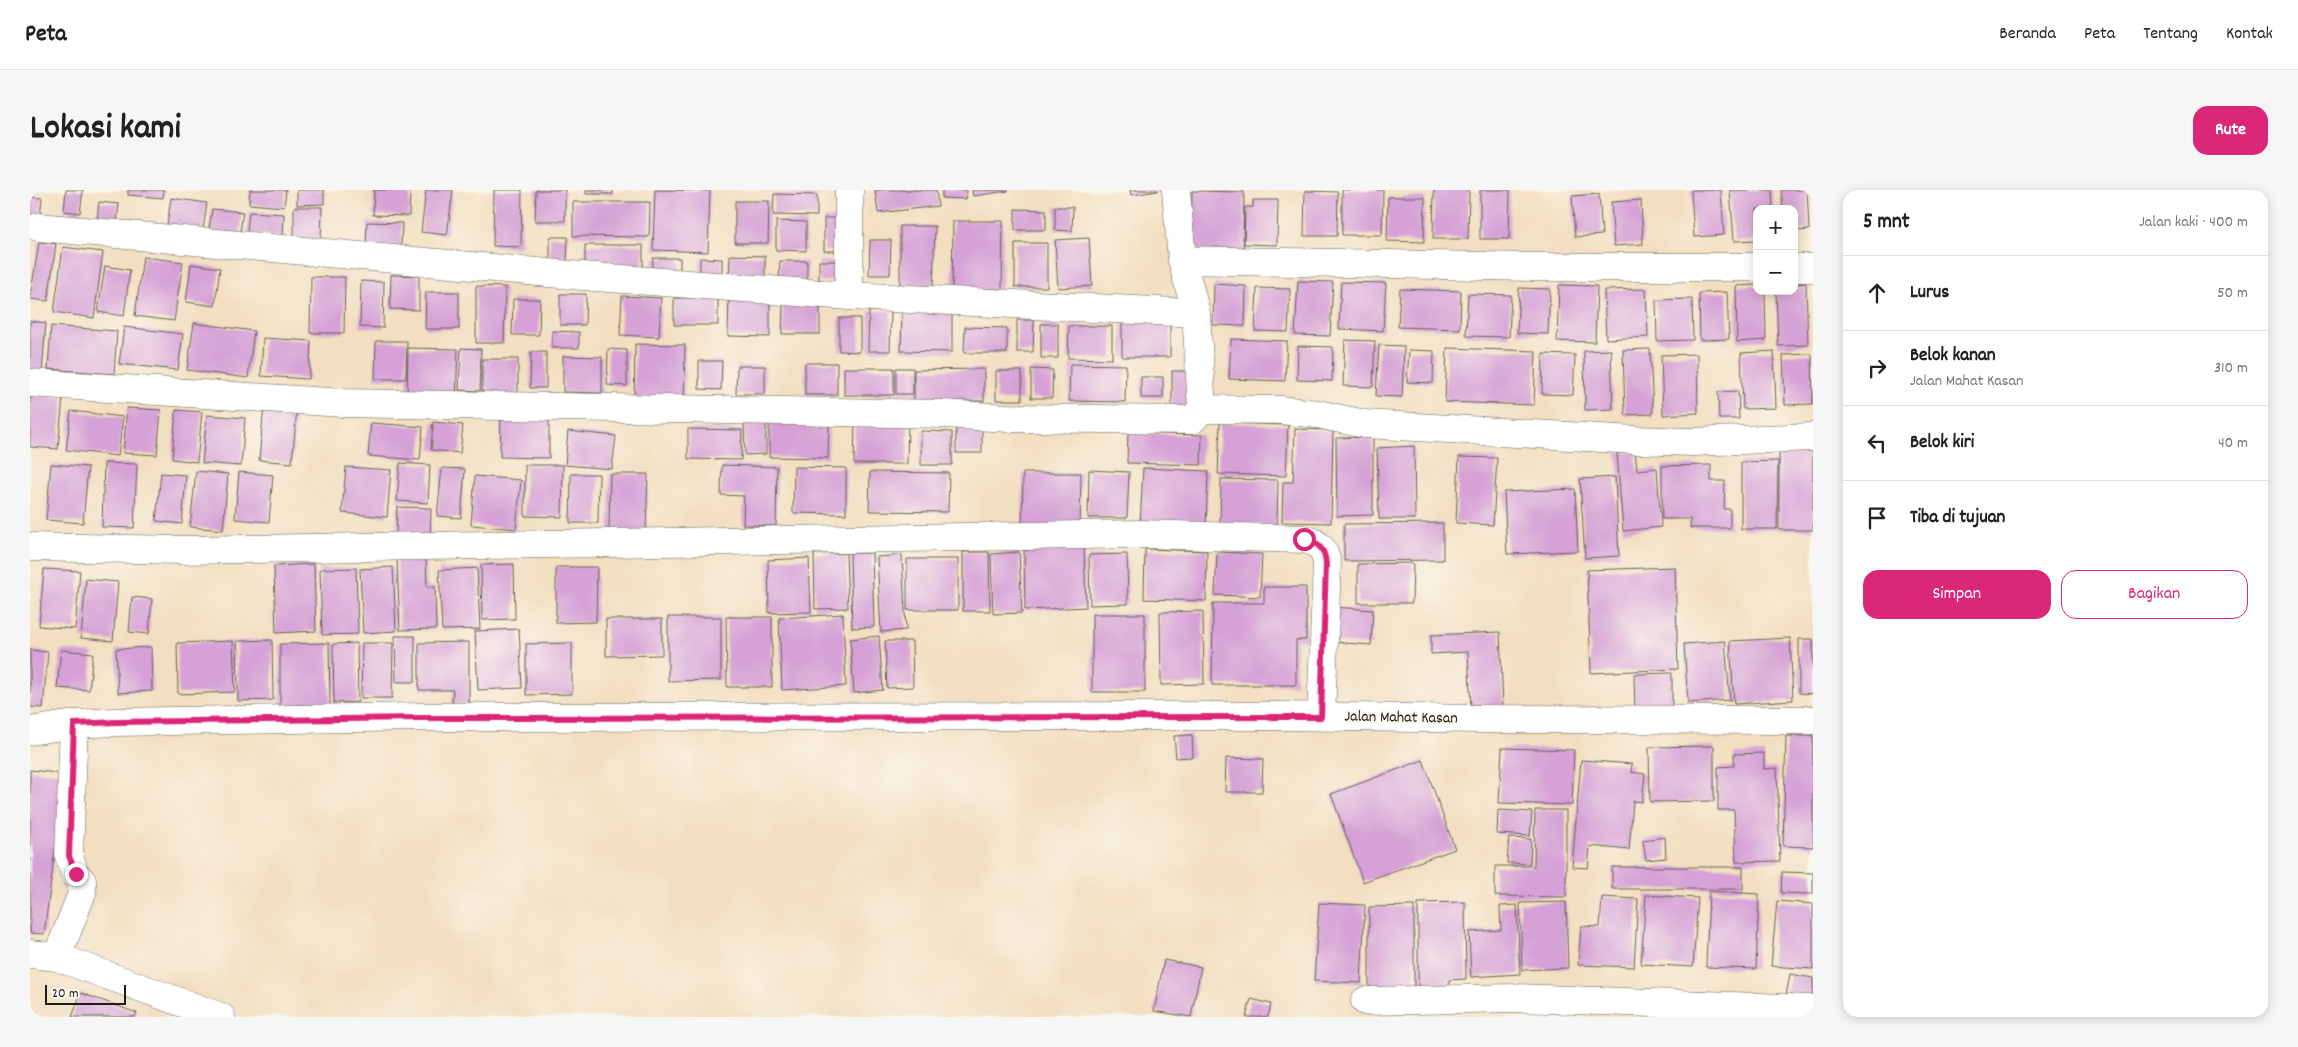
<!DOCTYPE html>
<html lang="id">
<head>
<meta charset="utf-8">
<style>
	:root { --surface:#fff; --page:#f6f6f6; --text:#222; --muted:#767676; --line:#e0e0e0; --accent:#db2777 }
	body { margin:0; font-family:Dekko,sans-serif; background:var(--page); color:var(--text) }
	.controls { position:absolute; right:15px; top:15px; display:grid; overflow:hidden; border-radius:10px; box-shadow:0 2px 12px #0003 }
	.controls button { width:45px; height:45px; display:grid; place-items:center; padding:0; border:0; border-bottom:1px solid var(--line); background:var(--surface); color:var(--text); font:25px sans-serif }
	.scale { position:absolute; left:15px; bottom:12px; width:81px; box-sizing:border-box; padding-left:5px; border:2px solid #1c1c1c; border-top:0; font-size:14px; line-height:18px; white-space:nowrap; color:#1c1c1c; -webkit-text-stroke:4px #fbf7ec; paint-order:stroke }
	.stop { position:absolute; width:15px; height:15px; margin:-11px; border:4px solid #db2777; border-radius:50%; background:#fff }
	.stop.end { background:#db2777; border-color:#fff; box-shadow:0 1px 5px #0008 }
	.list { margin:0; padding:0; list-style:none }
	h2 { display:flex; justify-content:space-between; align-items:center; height:65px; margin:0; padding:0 20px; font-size:21px }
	h2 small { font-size:16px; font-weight:400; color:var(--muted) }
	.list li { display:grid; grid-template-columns:32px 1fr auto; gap:15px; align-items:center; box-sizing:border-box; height:75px; padding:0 20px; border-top:1px solid var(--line) }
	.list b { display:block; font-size:19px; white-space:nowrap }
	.list p { margin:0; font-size:16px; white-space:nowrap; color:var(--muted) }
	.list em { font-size:16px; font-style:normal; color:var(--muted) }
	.actions { display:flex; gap:10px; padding:15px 20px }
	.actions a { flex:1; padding:11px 0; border:1px solid var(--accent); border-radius:15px; text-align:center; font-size:18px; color:var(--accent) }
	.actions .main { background:var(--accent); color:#fff }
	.icon { flex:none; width:28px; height:28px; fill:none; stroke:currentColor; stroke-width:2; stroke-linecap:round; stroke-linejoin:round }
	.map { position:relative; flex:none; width:1783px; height:827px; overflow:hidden; border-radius:15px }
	header { display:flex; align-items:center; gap:30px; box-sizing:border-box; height:70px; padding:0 25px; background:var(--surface); border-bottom:1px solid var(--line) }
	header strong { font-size:24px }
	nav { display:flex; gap:28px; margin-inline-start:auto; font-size:18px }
	.intro { display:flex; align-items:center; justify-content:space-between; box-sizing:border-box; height:120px; padding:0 30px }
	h1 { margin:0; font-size:35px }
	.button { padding:12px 22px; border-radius:15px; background:var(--accent); color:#fff; font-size:18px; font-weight:700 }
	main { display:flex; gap:30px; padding:0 30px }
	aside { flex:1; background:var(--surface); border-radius:15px; box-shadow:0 2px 12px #0003 }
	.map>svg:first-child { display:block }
	.building { fill:#d5a1d6 }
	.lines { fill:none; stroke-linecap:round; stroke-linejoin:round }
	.minor-casing { stroke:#676055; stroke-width:29 }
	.minor { stroke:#fff; stroke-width:28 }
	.route { stroke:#db2777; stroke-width:6 }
	.labels { text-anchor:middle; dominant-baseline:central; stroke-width:4; stroke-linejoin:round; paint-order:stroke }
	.street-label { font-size:16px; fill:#1c1c1c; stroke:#fbf7ec }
</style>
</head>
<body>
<header>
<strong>Peta</strong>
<nav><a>Beranda</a><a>Peta</a><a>Tentang</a><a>Kontak</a></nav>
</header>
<div class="intro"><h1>Lokasi kami</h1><a class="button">Rute</a></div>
<main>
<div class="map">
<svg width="1783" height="827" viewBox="0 0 1783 827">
	<rect width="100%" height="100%" fill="#fbf7ec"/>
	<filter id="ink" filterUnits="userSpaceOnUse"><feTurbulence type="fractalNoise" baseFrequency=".02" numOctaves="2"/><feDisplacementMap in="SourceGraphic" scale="10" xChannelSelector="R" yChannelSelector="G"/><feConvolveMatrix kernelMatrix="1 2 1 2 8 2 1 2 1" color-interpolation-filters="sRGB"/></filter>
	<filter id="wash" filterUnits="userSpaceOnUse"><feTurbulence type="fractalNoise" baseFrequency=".0096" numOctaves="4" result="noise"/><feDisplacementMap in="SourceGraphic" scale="20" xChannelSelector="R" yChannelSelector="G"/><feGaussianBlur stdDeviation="1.12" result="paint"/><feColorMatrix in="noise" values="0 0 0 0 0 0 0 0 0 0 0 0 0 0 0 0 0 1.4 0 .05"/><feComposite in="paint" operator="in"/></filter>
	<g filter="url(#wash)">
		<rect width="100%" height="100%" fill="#f2dec0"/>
		<g id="blocks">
			<path class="building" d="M36,0H53L50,23L34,21Z
				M98,0H134L133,8L98,5Z
				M220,0H256L254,17L219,14Z
				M267,0H294V14L267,15Z
				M344,0H380L379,26L343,25Z
				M396,0H423L417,45L391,42Z
				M464,0H492L491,57L463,56Z
				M506,0H535V31H505Z
				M556,0H583V4H556Z
				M625,0L680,1L678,62L623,60Z
				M845,0H906L908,16L848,23Z
				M912,0H937L936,9L912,8Z
				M942,0H978V1L943,6Z
				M1100,0H1128V1L1101,5Z
				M1312,0H1353L1352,45H1312Z
				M1404,0H1439L1438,49H1403Z
				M1450,0H1480L1479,49H1450Z
				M1661,0H1691L1694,45L1664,47Z
				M1700,0H1742L1743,19H1727V50L1704,51Z
				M1751,0H1777L1779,40L1764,41V19H1753Z
				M1162,1L1214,2L1213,67L1161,66Z
				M1275,1L1308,2L1307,46H1274Z
				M744,4L787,5V26L743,25Z
				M1569,4L1572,45L1545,47L1542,6Z
				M0,7L12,8L10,26L0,25Z
				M1358,7H1395L1394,52L1357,51Z
				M141,8L177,13L173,40L137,36Z
				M1223,10H1248L1247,55L1214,54L1215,17H1223Z
				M1611,10L1613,54L1584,56L1581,12Z
				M705,11H739L738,53H705Z
				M69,12L89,14L87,32L67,30Z
				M543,12H620L619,47L543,46Z
				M264,17H292L291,50H264Z
				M1025,17H1043L1042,41L1025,40Z
				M182,19L213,22L209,49L178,46Z
				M985,19L1016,20V40H985Z
				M219,22L254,24L253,46L217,43Z
				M794,28H812V61H794Z
				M746,31L776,32V61L746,60Z
				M923,31H973L972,99H922Z
				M337,32L372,33L371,58H336Z
				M870,36H905L903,99H870Z
				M520,47H538L537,71H520Z
				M1059,48L1062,96L1028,98L1025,50Z
				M840,50H861L860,85H839Z
				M9,52L26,54L18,111L0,109Z
				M985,53H1017V97H985Z
				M555,55H613V83H555Z
				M33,57L73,62L64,128L24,122Z
				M700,65L735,66V89H699Z
				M113,67L153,72L144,131L105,126Z
				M623,68H650V88H622Z
				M670,68L692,69V88H670Z
				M750,71H777V91H749Z
				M789,71H810V91H789Z
				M161,74L190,78L185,116L156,112Z
				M75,76L100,80L94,126L68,122Z
				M361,85L389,86V120L360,119Z
				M281,87H315L314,143H280Z
				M331,91L354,92L353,138L330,137Z
				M1268,91L1303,92L1300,146L1265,145Z
				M1311,92L1356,93L1353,141L1309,139Z
				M1776,93L1778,155L1748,156L1746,101H1764V94Z
				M1184,94L1216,96L1215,136L1183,135Z
				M1529,95L1567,96L1565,152L1527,151Z
				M1727,95V101H1735L1736,150L1707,152L1706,96Z
				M446,96L475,97L474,153H446Z
				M1227,98L1260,99L1258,142L1225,141Z
				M1489,98L1520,99L1518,144L1487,143Z
				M1370,99L1431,101L1430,139L1368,137Z
				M1616,99L1618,147L1576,149L1574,100Z
				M396,102H429V139H395Z
				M1697,102L1699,149L1670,150L1669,103Z
				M530,104H556L555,135H530Z
				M1438,104L1481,105L1479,147L1436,146Z
				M699,105H740V147L698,146Z
				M592,106L631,108L629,147L590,145Z
				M644,108H688V135H644Z
				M483,109H510L509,145H482Z
				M1662,109L1663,150L1627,151L1626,110Z
				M753,113H790V144H752Z
				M839,121H861L860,161H838Z
				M872,122H922V162L871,161Z
				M809,128H830V162L809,161Z
				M987,130H1004L1003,162H987Z
				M0,131L16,133L12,183L0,182Z
				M164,133L224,141L218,188L157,180Z
				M1092,133H1140V167H1092Z
				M1011,134H1028V168H1011Z
				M21,136L87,141L84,184L18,179Z
				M1039,136H1082V169L1038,168Z
				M94,137L153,144L148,180L89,174Z
				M935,137L977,138V163H934Z
				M522,141L549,142V158H522Z
				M233,148L281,151L279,189L231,186Z
				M1201,149L1257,151L1255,191L1199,189Z
				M1315,150L1345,151L1343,197L1313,196Z
				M346,151H377L376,189H345Z
				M605,154L655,155L654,216H604Z
				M1349,155L1374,156L1372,207L1346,206Z
				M1268,156L1303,157L1302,191L1267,190Z
				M378,158L428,159L426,209H377Z
				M431,158L451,159L450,201L429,200Z
				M1417,158L1506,161L1504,215L1415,212Z
				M578,159L597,160V196L577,195Z
				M1620,159L1623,224L1595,225L1593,160Z
				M1379,160L1404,161L1403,193L1377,192Z
				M1581,160L1583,219L1555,220L1554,161Z
				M1744,161L1746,218L1713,219L1711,163Z
				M501,162H516V198H500Z
				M1513,164L1545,165L1543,205L1512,204Z
				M1667,164L1668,223L1633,225L1631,165Z
				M1782,164L1783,214L1755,215L1753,165Z
				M533,166L572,167V203L533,202Z
				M452,169H488V204H452Z
				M669,171H692L691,200L669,199Z
				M775,173H807V205H775Z
				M1040,174L1096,175L1095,212L1039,211Z
				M707,176H735V204H706Z
				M814,178H864V205H814Z
				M866,178H883V204H866Z
				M954,179V211H884V180Z
				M1001,179L1023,180L1022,208H1001Z
				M966,181H992V210H966Z
				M1142,181H1170L1169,217H1142Z
				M1111,187H1133V208H1111Z
				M1708,201L1709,229H1689L1688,202Z
				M0,205L33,208L28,259L0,257Z
				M234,215L267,218L262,273L229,270Z
				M97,218L131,220L127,265L93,263Z
				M146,220L172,222L167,272L142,269Z
				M41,221L93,227L88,266L36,260Z
				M471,223H519V268L470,267Z
				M177,225L215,228L211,276L172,273Z
				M825,231L878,232L877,274H824Z
				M403,232L433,235L430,263L401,260Z
				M341,233L393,237L390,270L338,266Z
				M714,233H736V264L715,265Z
				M739,233H799L798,268L739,267Z
				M1190,233L1258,235L1256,286L1188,284Z
				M926,234H952V263H926Z
				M658,239L712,240L711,270L658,269Z
				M1265,239L1303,240L1301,333L1252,332L1253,292H1263Z
				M538,241L586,246L582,279L535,275Z
				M891,241L922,242V275H891Z
				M1098,243L1172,245L1171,275L1097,273Z
				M1343,247V325L1307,326L1306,248Z
				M1384,256L1385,329H1349L1347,258Z
				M1749,261H1783V340H1749Z
				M1605,262L1607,280L1627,278L1631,337L1593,341L1587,263Z
				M1429,267L1467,268L1463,335L1426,333Z
				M1748,271L1747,339H1711V272Z
				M74,273L107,274L104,338L72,337Z
				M370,273L400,275L398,313L367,311Z
				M21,274L58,277L53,333L16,330Z
				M495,275H533L532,327L495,326Z
				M692,275L747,277L746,336L713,335L714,306L691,305Z
				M1681,275V291H1695L1694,319H1700V338H1660V329H1632V276Z
				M316,277L361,280L357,327L312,323Z
				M764,277L816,278V324L763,323Z
				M412,278L435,279L431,328L407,326Z
				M1113,278L1178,281L1176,339L1110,336Z
				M1059,280L1099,282L1097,328H1058Z
				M166,281L198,284L193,340L160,337Z
				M209,282L243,285L239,332L205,329Z
				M840,282L919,283L918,322L839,321Z
				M131,283L156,285L152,334L126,331Z
				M993,283H1051L1050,339H992Z
				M541,284H569L568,333H540Z
				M580,284H618L616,342L579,341Z
				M445,286L491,290L486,339L441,335Z
				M1585,287L1589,366L1555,368L1550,289Z
				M1191,289L1248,290L1247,335L1190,334Z
				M1545,299L1548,361L1477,364L1474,302Z
				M367,317L401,318L400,352L366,350Z
				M1413,333V370L1314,371V334Z
				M1054,358L1056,417L995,420L994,360Z
				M1115,359L1177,361L1176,411L1114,409Z
				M933,362H959L960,421H933Z
				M989,362L992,423L963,424L961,364Z
				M1187,362L1232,364L1230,407L1185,405Z
				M816,363L818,418L785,419L784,364Z
				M820,363H842L844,437L822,438Z
				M1097,364L1098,414L1060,415L1059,365Z
				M872,365L876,440L851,442L847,367Z
				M779,368L781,422L739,423L738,370Z
				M396,369L397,397H405L406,439L370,440L367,370Z
				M877,369H928V420H877Z
				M1383,373L1382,413H1328V374Z
				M284,374L286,441L246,443L244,376Z
				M484,374L485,429L452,430L451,375Z
				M363,377L366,441L333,443L330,379Z
				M526,377H567L566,432L526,433Z
				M1645,377L1648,479L1561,483L1557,380Z
				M326,378L328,444L292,445L290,379Z
				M447,378L450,439L412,440L409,380Z
				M14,379L50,381L45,439L9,436Z
				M56,389L88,392L83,451L51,448Z
				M1234,397H1276V450H1266V495H1182L1183,413H1234Z
				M102,407L122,409L119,444L99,442Z
				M1304,417L1343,420L1341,455L1302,452Z
				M1173,421L1174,494L1131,495L1130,422Z
				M813,424L816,496L752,500L749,428Z
				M1062,424H1115V502H1062Z
				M638,427H691V490L638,491Z
				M696,427H742V497H697Z
				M576,429H632V465L576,466Z
				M489,439L492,498L448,500L445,441Z
				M1470,442L1473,516L1441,518L1438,462L1401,464V445Z
				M365,446H385V492H366Z
				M849,446L853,500L824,503L820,449Z
				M1760,448L1763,510L1704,514L1700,451Z
				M1769,449H1783V504L1769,503Z
				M242,450L243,510L208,511L207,451Z
				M203,451L205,502L148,504L147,453Z
				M855,451H882L883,497L857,498Z
				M1695,451L1700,510L1658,513L1654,454Z
				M439,452V514H422L423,500H389V453Z
				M299,453L300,516L250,517V454Z
				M327,453L328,512L304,513L303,454Z
				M332,453H363L362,508H331Z
				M542,453V504L496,505V454Z
				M121,457L122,501L88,503L86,459Z
				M0,460L18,462L13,518L0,517Z
				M31,460L63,463L59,500L27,498Z
				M1642,483V523L1605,524L1604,484Z
				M1162,545L1163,567L1146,568L1144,546Z
				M1756,546H1783V657L1753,656Z
				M1684,556V611L1620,612L1619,557Z
				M1472,558L1544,560L1542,615L1469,613Z
				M1734,563V579L1747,578L1750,671L1706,672L1704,620H1688V577L1704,576V564Z
				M1196,568L1233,569L1232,602H1195Z
				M1393,570L1425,659L1333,692L1301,604Z
				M1551,570L1602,574L1601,582L1615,584L1612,612L1603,611L1599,660L1560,656L1558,678L1542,677Z
				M0,580L35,584L14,744L0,743Z
				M1468,620L1502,622L1500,646L1467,644Z
				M1505,620H1536V707L1465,706V676H1504Z
				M1635,647L1636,668L1616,670L1613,650Z
				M1479,648L1501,649L1500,674L1477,673Z
				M1582,677H1713V699H1582Z
				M1752,682L1783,683V704L1751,703Z
				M1679,701L1729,704L1726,779L1676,777Z
				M1616,705L1668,708L1663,777L1611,774Z
				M1572,707L1608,709L1604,777L1548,775L1551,736L1570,737Z
				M1747,711L1783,714V779L1741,776Z
				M1435,712L1436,789L1419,790V807H1388V713Z
				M1536,712L1538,778L1492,780L1490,713Z
				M1289,713L1335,715L1331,793L1284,791Z
				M1487,715L1490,784L1441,787L1439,742L1471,740L1470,716Z
				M1384,716V797L1339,798V717Z
				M1134,770L1171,777L1161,827L1124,821Z
				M1760,784L1783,788V811L1756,806Z
				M51,803L107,823L105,827H42Z
				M1221,809L1241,814L1238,827H1216Z"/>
		</g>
	</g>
	<g filter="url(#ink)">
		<use href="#blocks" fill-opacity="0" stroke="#676055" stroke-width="1"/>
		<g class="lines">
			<defs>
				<path id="minor" d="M8,37L552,86L819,106L1166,123
					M1152,70L1506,77H1727
					M1764,78H1783
					M819,106V0
					M0,193L314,213L913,224L979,228L1162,230L1172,219L1166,123L1152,70L1146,0
					M1172,219L1250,220L1287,224L1335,234L1605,250L1662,252L1783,247
					M0,357L152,360L1112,344L1274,349C1288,352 1295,359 1297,374L1291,527
					M0,541L44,534L86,532L390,527L1249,526L1454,529L1783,530
					M0,764L27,767L52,703V691L45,684L39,666L44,534
					M27,767L191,827
					M1335,811L1485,808L1783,819"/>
			</defs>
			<use href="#minor" class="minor-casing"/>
			<use href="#minor" class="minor"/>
		</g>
	</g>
	<g class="lines" filter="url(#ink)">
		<path class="route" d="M46,684L39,666L44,534L86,532L390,528L1291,527L1296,374C1295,359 1288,352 1274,349"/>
	</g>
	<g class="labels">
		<g class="street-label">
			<text transform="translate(1371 528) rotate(1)">Jalan Mahat Kasan</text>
		</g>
	</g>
</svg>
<div class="controls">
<button>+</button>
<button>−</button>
</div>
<div class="scale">20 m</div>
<div class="stop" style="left:1274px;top:349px"></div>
<div class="stop end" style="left:46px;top:684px"></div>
</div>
<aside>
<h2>5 mnt<small>Jalan kaki · 400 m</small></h2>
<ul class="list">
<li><svg class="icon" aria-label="ahead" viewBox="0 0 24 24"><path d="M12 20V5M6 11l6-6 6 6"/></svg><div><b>Lurus</b></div><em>50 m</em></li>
<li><svg class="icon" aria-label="right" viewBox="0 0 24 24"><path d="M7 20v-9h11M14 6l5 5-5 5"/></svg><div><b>Belok kanan</b><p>Jalan Mahat Kasan</p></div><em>310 m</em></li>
<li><svg class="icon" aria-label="left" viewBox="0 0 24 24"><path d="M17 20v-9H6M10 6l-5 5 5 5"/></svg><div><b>Belok kiri</b></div><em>40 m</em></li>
<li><svg class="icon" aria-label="arrive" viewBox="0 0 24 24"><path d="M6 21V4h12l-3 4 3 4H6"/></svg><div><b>Tiba di tujuan</b></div></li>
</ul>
<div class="actions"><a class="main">Simpan</a><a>Bagikan</a></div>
</aside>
</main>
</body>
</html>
